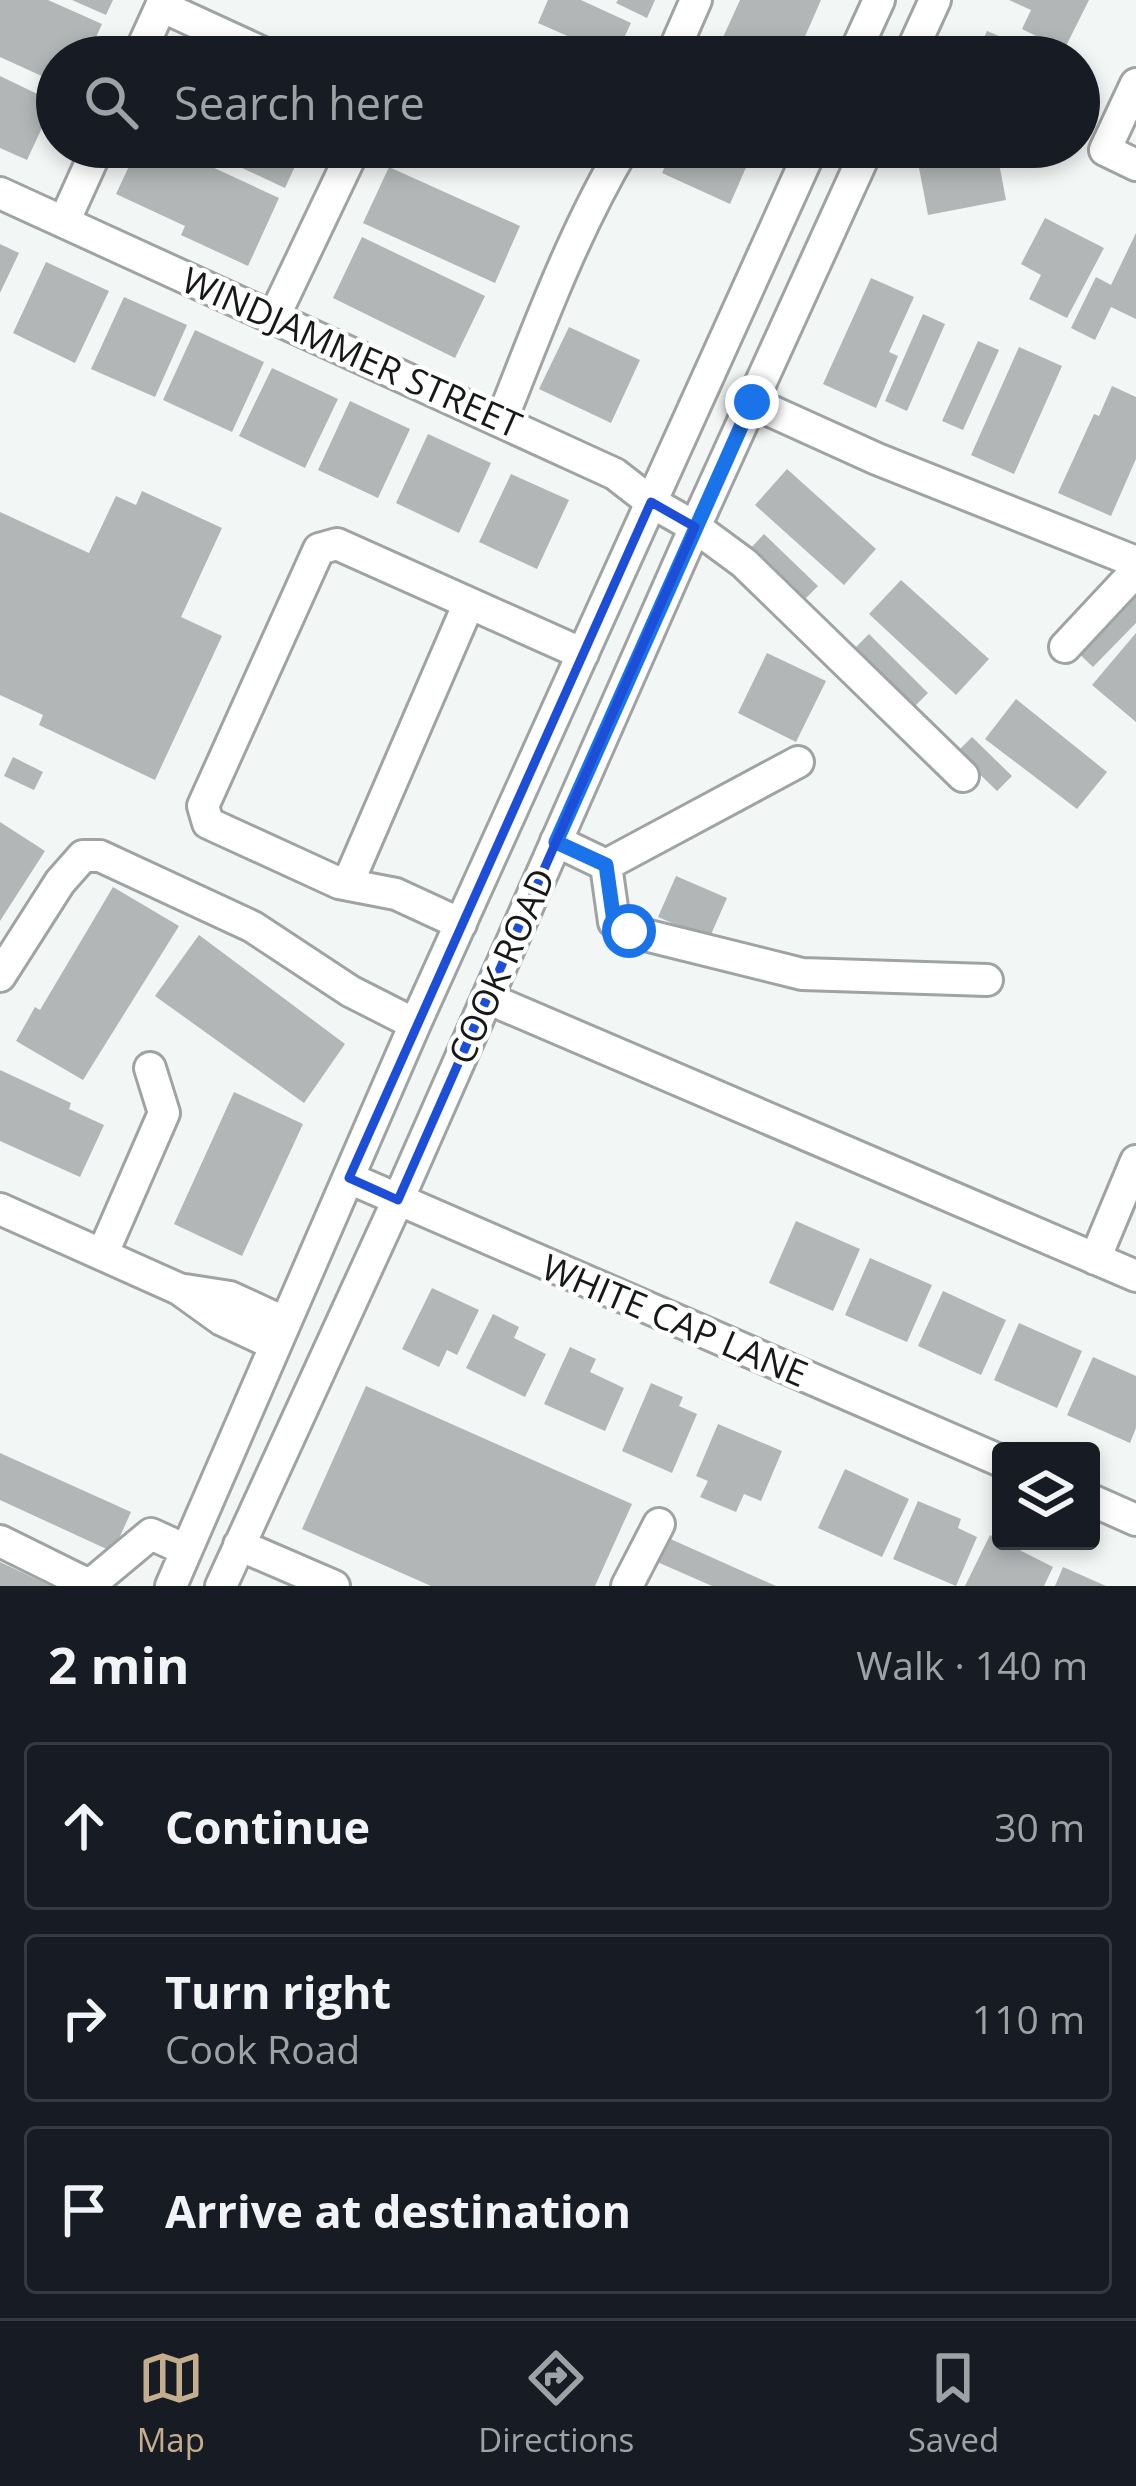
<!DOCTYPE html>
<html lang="en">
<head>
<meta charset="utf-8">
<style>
	:root { --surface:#171b24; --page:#20242c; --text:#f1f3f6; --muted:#9ea1a6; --line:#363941; --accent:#c4ad8d }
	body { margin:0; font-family:"Open Sans",sans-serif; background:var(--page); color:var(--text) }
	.controls { position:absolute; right:36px; bottom:36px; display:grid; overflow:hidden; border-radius:12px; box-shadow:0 6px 18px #0003 }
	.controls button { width:108px; height:108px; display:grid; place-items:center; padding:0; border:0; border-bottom:3px solid var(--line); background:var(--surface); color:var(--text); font:60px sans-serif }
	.stop { position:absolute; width:36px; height:36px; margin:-27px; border:9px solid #1a73e8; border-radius:50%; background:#fff }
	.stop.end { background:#1a73e8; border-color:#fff; box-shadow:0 3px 12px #0008 }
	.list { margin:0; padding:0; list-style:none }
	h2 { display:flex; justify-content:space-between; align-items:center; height:156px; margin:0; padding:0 48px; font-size:51px }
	h2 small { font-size:39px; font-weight:400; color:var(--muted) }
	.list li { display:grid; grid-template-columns:78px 1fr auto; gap:36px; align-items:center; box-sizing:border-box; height:168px; margin:0 24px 24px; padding:0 24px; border:3px solid var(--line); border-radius:12px }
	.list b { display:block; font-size:45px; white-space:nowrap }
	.list p { margin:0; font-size:39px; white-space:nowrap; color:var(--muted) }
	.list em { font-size:39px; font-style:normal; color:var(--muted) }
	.icon { flex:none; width:66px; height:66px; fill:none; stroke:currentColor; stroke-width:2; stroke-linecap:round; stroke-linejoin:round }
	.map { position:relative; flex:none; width:1136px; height:1586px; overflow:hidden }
	.search { position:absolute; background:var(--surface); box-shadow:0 6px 18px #0003; left:36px; right:36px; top:36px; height:132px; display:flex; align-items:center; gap:30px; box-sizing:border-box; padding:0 42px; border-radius:66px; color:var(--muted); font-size:45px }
	.sheet { height:732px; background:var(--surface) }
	nav { display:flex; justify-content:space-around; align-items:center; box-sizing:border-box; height:168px; border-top:3px solid var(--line); background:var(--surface); font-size:33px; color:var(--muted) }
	nav a { display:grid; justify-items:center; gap:6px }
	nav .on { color:var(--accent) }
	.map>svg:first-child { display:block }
	.building { fill:#b2b6b6 }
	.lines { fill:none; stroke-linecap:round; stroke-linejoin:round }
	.minor-casing { stroke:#9fa3a3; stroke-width:36 }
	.minor { stroke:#fff; stroke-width:30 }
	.route { stroke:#1a73e8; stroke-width:15 }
	.marked { fill:none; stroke:#1d4ed8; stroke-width:9; stroke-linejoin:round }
	.labels { text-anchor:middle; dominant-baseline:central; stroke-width:9; stroke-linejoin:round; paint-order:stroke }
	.street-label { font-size:36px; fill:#171818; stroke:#fff }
</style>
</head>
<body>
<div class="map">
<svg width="1136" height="1586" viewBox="0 0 1136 1586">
	<rect width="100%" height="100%" fill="#f2f6f5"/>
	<path class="building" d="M0,0H48L102,24L87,57H57V83L0,57Z
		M72,0H113L106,15Z
		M548,0H581L631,23L615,57L538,23Z
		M618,0H655L647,18L616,3Z
		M740,0H821L796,57H714Z
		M1009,0H1089L1064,50L1022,29L1031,10Z
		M987,31L1039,53L1037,57H953L957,48L976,56Z
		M0,76L54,102L27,160L0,148Z
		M138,147H169L279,198L248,266L181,235L185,226L116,194Z
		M197,147H304L285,188Z
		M674,147H755L730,204L662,173Z
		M915,147H996L1006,200L928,215Z
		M389,167L520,226L495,283L363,223Z
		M1045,218L1104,248L1067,318L1029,299L1041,275L1021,264Z
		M1136,233V319L1111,307L1095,340L1071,328L1096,277L1111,285Z
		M362,237L485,296L455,358L333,298Z
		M0,244L19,253L0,293Z
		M46,262L109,291L75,363L13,333Z
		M871,278L914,297L889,352L898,356L876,408L823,384Z
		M124,297L187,325L155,397L91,369Z
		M923,314L945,324L907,411L885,401Z
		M569,327L640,360L611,423L539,389Z
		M195,330L264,362L232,432L163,400Z
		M978,341L999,350L963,430L942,421Z
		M1019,347L1062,366L1014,474L971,455Z
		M272,368L338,399L305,468L239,436Z
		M1112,386L1136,397V459L1111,516L1058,493L1094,414L1099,416Z
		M350,401L410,429L378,498L318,470Z
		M428,434L491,463L459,533L396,503Z
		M787,469L876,549L844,585L755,505Z
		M511,474L569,500L537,569L479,542Z
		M142,491L222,528L181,617L222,636L155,780L39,725L43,715L0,695V512L89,553L116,496L136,505Z
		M764,534L818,586L803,601L749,550Z
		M901,580L989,659L956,695L869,614Z
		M1136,589V623L1093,667L1076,651Z
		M1136,633V722L1092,685Z
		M869,634L928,693L912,709L853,650Z
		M767,653L826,681L796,742L738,713Z
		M1016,699L1107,772L1077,809L985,739Z
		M972,737L1012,776L997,791L957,752Z
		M13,757L43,772L34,790L4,776Z
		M0,822L45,851L0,921Z
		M676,876L727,898L709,939L658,917Z
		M113,887L179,926L83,1080L16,1041L35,1007L40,1010Z
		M199,935L345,1044L304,1103L155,996Z
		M0,1070L71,1103L69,1109L104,1125L80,1177L0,1141Z
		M234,1092L303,1124L242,1256L174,1224Z
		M796,1221L860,1249L833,1311L769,1283Z
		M870,1258L932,1285L907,1342L845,1315Z
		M432,1288L479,1310L457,1355L447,1350L439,1367L402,1349Z
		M943,1291L1006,1320L981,1375L918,1346Z
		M493,1314L519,1327L514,1338L546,1354L525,1397L466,1368Z
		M1019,1323L1082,1351L1057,1408L994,1380Z
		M570,1347L596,1359L590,1372L624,1388L605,1431L544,1404Z
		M1093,1357L1136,1376V1428L1130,1443L1067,1415Z
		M651,1383L683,1397L679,1406L697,1414L672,1473L622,1451Z
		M366,1386L632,1504L595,1586H431L302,1529Z
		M718,1424L782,1451L761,1501L744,1494L736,1512L700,1497L708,1481L696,1476Z
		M0,1453L131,1512L113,1552L0,1500Z
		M845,1469L909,1499L882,1557L818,1528Z
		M918,1501L961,1519L958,1528L977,1537L956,1586L893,1559Z
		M990,1535L1053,1567L1044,1586H965Z
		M666,1537L776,1586H712L655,1561Z
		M0,1562L51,1586H0Z
		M1063,1567L1106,1586H1055Z"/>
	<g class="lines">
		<defs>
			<path id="minor" d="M161,6L272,57
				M138,57L164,0
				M671,57L696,0
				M853,57L879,0
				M909,57L935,0
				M1136,84L1105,150L1136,165
				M0,193L615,474L651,502L695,527L744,563L963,776
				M64,222L98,147
				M274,317L355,147
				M751,402L877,459L1136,562
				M502,419C539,326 573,233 624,147
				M1065,647L1136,571
				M556,841L606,865L614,922L629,931L802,974L987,980
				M606,865L798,762
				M348,883L469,603
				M461,924L396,894L339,883L208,823L203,806L319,549L337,544L583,654
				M0,976L60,882L83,856H100L253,927L350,991L415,1024
				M487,998L1136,1276
				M349,1178L1001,1461
				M0,1209L179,1289L222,1320L274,1344
				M103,1253L164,1113L150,1068
				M1095,1259L1136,1161
				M185,1290L230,1297L284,1322
				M1091,1500L1136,1520
				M0,1541L91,1586
				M239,1545L334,1586
				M91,1584L151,1534L186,1550
				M171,1586L415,1024L812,147
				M221,1586L398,1200L695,527L868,147
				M627,1586L659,1524"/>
		</defs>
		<use href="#minor" class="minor-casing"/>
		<use href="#minor" class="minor"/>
	</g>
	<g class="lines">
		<path class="route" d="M629,931L614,922L606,865L556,842L752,402"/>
	</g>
	<path class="marked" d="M651,502L695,527L398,1200L349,1178Z"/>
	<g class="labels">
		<g class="street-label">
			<text transform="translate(352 352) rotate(24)">WINDJAMMER STREET</text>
			<text transform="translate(501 966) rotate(-66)">COOK ROAD</text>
			<text transform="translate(675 1320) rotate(23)">WHITE CAP LANE</text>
		</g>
	</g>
</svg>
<div class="controls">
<button><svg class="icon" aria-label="layers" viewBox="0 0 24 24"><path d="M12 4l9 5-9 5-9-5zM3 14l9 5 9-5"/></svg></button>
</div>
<div class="stop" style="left:629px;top:931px"></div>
<div class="stop end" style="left:752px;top:402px"></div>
<div class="search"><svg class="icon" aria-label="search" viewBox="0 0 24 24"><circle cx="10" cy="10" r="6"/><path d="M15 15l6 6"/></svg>Search here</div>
</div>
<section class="sheet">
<h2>2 min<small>Walk · 140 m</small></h2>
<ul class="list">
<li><svg class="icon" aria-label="ahead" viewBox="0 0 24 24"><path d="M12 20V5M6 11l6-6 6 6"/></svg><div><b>Continue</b></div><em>30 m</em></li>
<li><svg class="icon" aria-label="right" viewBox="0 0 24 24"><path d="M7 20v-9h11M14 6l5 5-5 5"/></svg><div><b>Turn right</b><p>Cook Road</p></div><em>110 m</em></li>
<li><svg class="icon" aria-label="arrive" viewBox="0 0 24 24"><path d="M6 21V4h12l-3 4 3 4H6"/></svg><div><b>Arrive at destination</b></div></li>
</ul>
</section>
<nav>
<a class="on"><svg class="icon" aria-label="map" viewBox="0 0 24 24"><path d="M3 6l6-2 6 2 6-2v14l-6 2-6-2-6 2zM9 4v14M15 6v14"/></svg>Map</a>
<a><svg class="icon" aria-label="directions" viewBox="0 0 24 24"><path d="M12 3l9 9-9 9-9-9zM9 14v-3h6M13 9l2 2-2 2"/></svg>Directions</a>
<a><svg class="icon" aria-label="saved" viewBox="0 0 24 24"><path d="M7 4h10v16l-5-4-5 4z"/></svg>Saved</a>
</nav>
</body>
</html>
